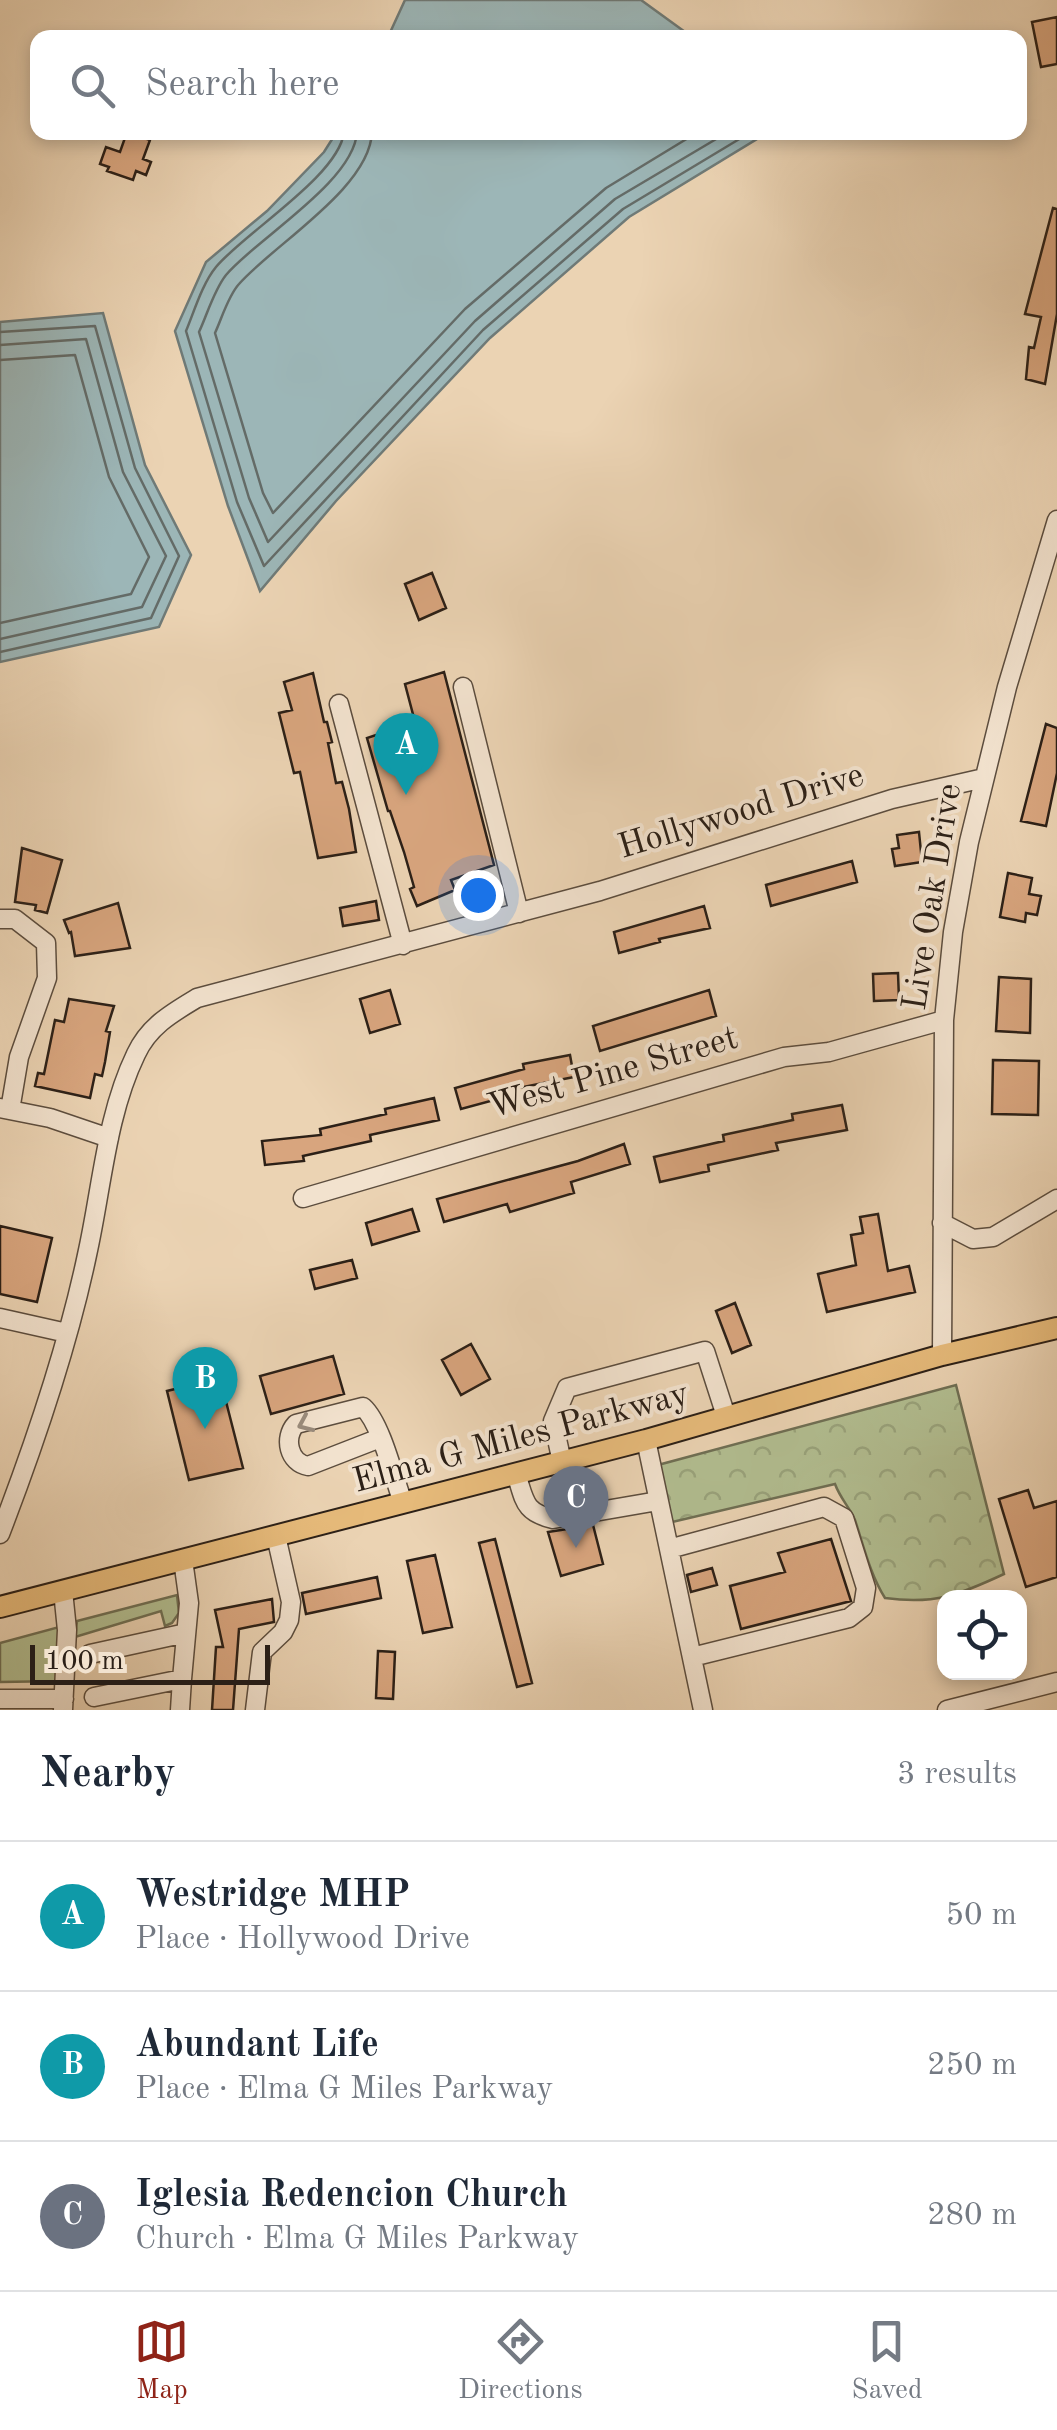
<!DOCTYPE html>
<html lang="en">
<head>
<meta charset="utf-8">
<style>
	:root { --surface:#fff; --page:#f6f6f7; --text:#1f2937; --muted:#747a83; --line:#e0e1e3; --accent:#8f2418 }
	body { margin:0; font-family:"Old Standard TT",serif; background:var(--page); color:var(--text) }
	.controls { position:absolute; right:30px; bottom:30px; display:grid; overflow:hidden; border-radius:20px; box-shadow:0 5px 15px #0003 }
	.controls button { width:90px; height:90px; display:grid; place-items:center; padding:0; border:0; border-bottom:2px solid var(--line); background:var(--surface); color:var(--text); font:50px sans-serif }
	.scale { position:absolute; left:30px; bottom:25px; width:240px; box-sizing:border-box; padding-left:10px; border:5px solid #2c2017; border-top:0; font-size:28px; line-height:35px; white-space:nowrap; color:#2c2017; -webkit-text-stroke:8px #f2e2ce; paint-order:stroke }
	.you { position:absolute; left:478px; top:895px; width:35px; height:35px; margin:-25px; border:8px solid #fff; border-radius:50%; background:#1a73e8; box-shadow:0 0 0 15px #1a73e833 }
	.badge { display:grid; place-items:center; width:65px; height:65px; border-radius:50%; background:var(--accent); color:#fff; font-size:32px; font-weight:700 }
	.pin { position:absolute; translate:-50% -82px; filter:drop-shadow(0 2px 5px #0008) }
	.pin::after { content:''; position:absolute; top:52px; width:35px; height:30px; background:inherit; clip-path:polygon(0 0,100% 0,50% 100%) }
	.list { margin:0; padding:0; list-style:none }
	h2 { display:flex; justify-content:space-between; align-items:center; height:130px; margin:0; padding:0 40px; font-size:42px }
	h2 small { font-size:32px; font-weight:400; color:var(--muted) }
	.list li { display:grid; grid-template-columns:65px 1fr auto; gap:30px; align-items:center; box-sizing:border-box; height:150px; padding:0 40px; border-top:2px solid var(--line) }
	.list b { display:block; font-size:38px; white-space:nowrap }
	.list p { margin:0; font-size:32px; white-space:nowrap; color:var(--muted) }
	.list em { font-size:32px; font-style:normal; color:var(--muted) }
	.icon { flex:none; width:55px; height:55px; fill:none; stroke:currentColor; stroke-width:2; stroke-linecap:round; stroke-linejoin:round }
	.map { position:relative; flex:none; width:1057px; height:1710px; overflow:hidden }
	.search { position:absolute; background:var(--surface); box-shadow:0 5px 15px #0003; left:30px; right:30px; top:30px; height:110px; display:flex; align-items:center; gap:25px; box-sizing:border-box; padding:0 35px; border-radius:20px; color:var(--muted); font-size:38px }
	.sheet { height:580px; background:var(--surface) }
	nav { display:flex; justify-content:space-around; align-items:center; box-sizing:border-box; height:140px; border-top:2px solid var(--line); background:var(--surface); font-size:28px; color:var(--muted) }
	nav a { display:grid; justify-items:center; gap:5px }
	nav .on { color:var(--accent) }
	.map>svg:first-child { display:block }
	.green { fill:#b2be91; stroke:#6f6f54; stroke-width:2.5 }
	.park { fill:url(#park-crowns); stroke:#6f6f54; stroke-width:2.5 }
	.water { fill:#9cb6b7; stroke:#6f7a77; stroke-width:2.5 }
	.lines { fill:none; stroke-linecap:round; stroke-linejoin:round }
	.shore { stroke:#646b67; stroke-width:2.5 }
	.building { fill:#d8a57e; stroke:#2c2017; stroke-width:2.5 }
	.minor-casing { stroke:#5c4d3e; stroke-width:21 }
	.major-casing { stroke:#2c2017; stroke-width:24 }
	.minor { stroke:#f2e2ce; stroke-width:18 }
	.major { stroke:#e6ba7a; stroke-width:20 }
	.oneway { stroke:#998b7c }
	.labels { text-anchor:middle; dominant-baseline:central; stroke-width:8; stroke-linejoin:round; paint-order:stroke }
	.street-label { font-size:35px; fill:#2c2017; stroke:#f2e2ce }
</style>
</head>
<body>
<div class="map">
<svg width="1057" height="1710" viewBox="0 0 1057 1710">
	<defs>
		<pattern id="park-crowns" width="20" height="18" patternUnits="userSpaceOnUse" patternTransform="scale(2.5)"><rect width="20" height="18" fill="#b2be91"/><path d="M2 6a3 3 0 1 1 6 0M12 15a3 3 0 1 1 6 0" fill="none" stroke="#99a37c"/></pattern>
	</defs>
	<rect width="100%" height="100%" fill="#ebd3b3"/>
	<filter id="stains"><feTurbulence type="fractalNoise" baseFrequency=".002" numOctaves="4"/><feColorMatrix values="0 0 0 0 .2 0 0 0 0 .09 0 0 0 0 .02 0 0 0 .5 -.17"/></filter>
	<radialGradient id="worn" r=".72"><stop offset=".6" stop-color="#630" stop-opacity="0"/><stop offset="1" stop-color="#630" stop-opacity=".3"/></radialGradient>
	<path class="green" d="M177,1595L179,1613L172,1623L165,1626L161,1611L75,1637L77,1621Z
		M59,1627L61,1681L0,1682V1643Z"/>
	<path class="park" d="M956,1385L1004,1574C959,1595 935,1605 885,1598C870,1574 864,1547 855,1520C850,1508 840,1498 835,1484L668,1523L658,1465Z"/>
	<path class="water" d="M405,0H641L692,37H388Z
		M336,133H767L629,217L490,338L336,501L260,591L228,506L175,331L206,262L267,211L324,152Z
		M103,313L145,465L191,555L159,627L0,662V322Z"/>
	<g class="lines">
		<path class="shore" d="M344,132C339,176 244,233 216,267C202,284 194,312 186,331L237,502L264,566L483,330L623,209L751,132
			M357,132C354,182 256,239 226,275C214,290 207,315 199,332L249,498L268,542L475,321L615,199L728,132
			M372,132C370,188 273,245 239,284C228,296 222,318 215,333L263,493L273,513L465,309L606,188L698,132
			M0,332L95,326L135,468L179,556L151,618L0,652
			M0,345L86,339L123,472L166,556L142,607L0,639
			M0,360L75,355L109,477L149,557L131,594L0,623"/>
	</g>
	<path class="building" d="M1057,17V64L1041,67L1032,22Z
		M127,132L150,140L143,159L151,162L146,175L136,171L133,180L107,171L109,167L100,164L106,147L120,152Z
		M1053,208L1057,209V314L1045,384L1026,379L1029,347L1034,348L1041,317L1025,314Z
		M432,573L446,608L419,620L405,584Z
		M444,672L494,865L451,880L455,890L417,906L410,889L414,887L404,852L390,811H388L367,738L415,722L405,684Z
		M313,673L324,722H327L332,742L328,743L336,783L342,782L349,809L356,852L318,858L300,772L294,773L279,713L292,710L284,682Z
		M1046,724L1057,728V773L1046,826L1021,821Z
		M919,832L922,862L895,866L892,849L899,848L897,835Z
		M22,848L62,860L47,913L35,910L36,905L15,902Z
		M852,861L857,882L771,906L766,885Z
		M1008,873L1032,878L1029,894L1041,896L1037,915L1026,913L1025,922L1000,917Z
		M376,901L379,920L343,926L340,908Z
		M118,903L130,948L75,956L71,932L69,933L64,920Z
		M704,906L710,928L659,939L660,942L619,953L614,932Z
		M898,973L899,1000L874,1001L873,974Z
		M999,977L1031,979L1030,1033L996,1031Z
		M390,990L400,1024L370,1033L360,999Z
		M709,990L716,1016L600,1051L593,1026Z
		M69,999L114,1006L106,1031L110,1032L105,1062L102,1076L95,1074L90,1098L35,1086L38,1073L44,1074L55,1020L64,1022Z
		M570,1055L574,1077L508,1090L509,1096L461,1109L455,1088L524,1069L523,1064Z
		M993,1060L1039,1061L1038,1115L992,1114Z
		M434,1098L439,1120L370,1135L371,1141L303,1156L304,1161L265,1165L262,1141L321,1135L320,1129L386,1114L385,1109Z
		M842,1105L847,1130L776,1143L778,1150L708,1165L709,1171L660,1182L654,1157L724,1141L723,1135L793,1120L792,1114Z
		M624,1144L630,1164L571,1182L574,1193L510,1212L507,1204L444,1222L437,1199L578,1161Z
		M412,1209L419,1231L372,1245L366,1223Z
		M878,1214L888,1271L909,1266L915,1292L827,1312L818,1274L856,1265L851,1235L863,1233L860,1217Z
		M0,1226L52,1238L37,1302L0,1294Z
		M352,1260L357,1278L315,1289L310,1270Z
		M735,1303L751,1345L732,1353L716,1311Z
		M471,1344L490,1379L461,1395L442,1360Z
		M333,1356L344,1394L271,1414L260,1376Z
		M220,1378L243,1468L189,1480L167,1391Z
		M1028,1490L1034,1508L1057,1501V1577L1026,1587L999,1499Z
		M593,1525L603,1564L561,1576L548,1532Z
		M495,1539L532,1683L517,1687L479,1543Z
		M831,1539L851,1601L741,1629L730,1586L785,1572L778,1553Z
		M435,1555L452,1627L423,1633L407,1561Z
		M712,1568L717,1585L691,1592L687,1575Z
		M377,1577L381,1598L306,1614L302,1593Z
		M272,1599L274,1622L239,1629L233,1710H212L216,1647H223L215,1610Z
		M378,1651L395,1652L393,1699L376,1698Z"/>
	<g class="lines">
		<defs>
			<path id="minor" d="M463,687L519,913
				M339,704L403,945
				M0,919H15L46,943L47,978L19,1057L10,1110
				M0,1108L50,1118L109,1138
				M303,1198L784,1057L829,1052L944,1020
				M942,1223L973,1239L993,1237L1057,1199
				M0,1318L67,1333
				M942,1355L944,1020L953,932L969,842L1007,687L1057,520
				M380,1438L308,1466C289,1463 283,1438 296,1424L363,1407C381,1423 394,1478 403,1503
				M646,1440L703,1710
				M562,1462L553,1421L567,1388L705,1351L726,1416
				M516,1474C525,1500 523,1512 553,1519L658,1501
				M0,1534C35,1443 67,1350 87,1255C102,1188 106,1116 136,1054C149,1026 172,1013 197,998L600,891L892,799L984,778
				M669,1549L824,1507L844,1518L866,1588L863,1607L849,1618L692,1657
				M90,1654L186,1633
				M94,1697L182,1679L189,1603L183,1560
				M0,1699H64
				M63,1710L67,1630L63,1591
				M180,1710L182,1679
				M255,1710L262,1652L283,1632L289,1620L291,1602L276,1536
				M947,1710L1057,1682"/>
			<path id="major" d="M0,1607L646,1440L942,1355L1057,1328"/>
		</defs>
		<use href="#minor" class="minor-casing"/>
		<use href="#major" class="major-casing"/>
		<use href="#minor" class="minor"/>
		<use href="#major" class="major"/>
	</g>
	<defs><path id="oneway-chevron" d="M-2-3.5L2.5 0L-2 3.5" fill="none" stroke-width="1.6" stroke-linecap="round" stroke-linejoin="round" transform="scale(2.5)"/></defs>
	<use class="oneway" href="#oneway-chevron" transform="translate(305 1424) rotate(156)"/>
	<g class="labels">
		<g class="street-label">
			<text transform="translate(741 812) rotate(-17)">Hollywood Drive</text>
			<text transform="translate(933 897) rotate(-81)">Live Oak Drive</text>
			<text transform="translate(613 1073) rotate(-16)">West Pine Street</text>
			<text transform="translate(521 1438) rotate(-15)">Elma G Miles Parkway</text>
		</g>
	</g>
	<rect width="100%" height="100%" filter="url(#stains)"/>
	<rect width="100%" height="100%" fill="url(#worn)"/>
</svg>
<div class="controls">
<button><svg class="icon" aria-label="locate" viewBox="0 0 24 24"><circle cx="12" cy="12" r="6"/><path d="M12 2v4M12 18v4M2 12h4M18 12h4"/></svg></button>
</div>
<div class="scale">100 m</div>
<div class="you"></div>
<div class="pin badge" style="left:406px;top:795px;background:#0f9aa8">A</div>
<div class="pin badge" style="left:205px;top:1429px;background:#0f9aa8">B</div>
<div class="pin badge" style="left:576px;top:1548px;background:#6b7280">C</div>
<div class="search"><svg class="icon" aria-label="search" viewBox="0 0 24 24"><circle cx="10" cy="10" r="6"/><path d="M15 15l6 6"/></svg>Search here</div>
</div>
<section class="sheet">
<h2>Nearby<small>3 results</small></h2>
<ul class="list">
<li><span class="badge" style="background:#0f9aa8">A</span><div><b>Westridge MHP</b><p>Place · Hollywood Drive</p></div><em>50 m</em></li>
<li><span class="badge" style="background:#0f9aa8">B</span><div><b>Abundant Life</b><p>Place · Elma G Miles Parkway</p></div><em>250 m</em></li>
<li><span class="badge" style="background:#6b7280">C</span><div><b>Iglesia Redencion Church</b><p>Church · Elma G Miles Parkway</p></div><em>280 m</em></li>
</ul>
</section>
<nav>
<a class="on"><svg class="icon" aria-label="map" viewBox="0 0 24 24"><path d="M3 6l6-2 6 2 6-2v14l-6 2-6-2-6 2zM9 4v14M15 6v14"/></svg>Map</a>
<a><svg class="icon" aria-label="directions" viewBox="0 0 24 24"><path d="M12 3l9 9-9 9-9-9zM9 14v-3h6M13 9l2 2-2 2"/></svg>Directions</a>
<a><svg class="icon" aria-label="saved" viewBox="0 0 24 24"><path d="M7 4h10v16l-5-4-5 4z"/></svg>Saved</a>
</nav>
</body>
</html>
